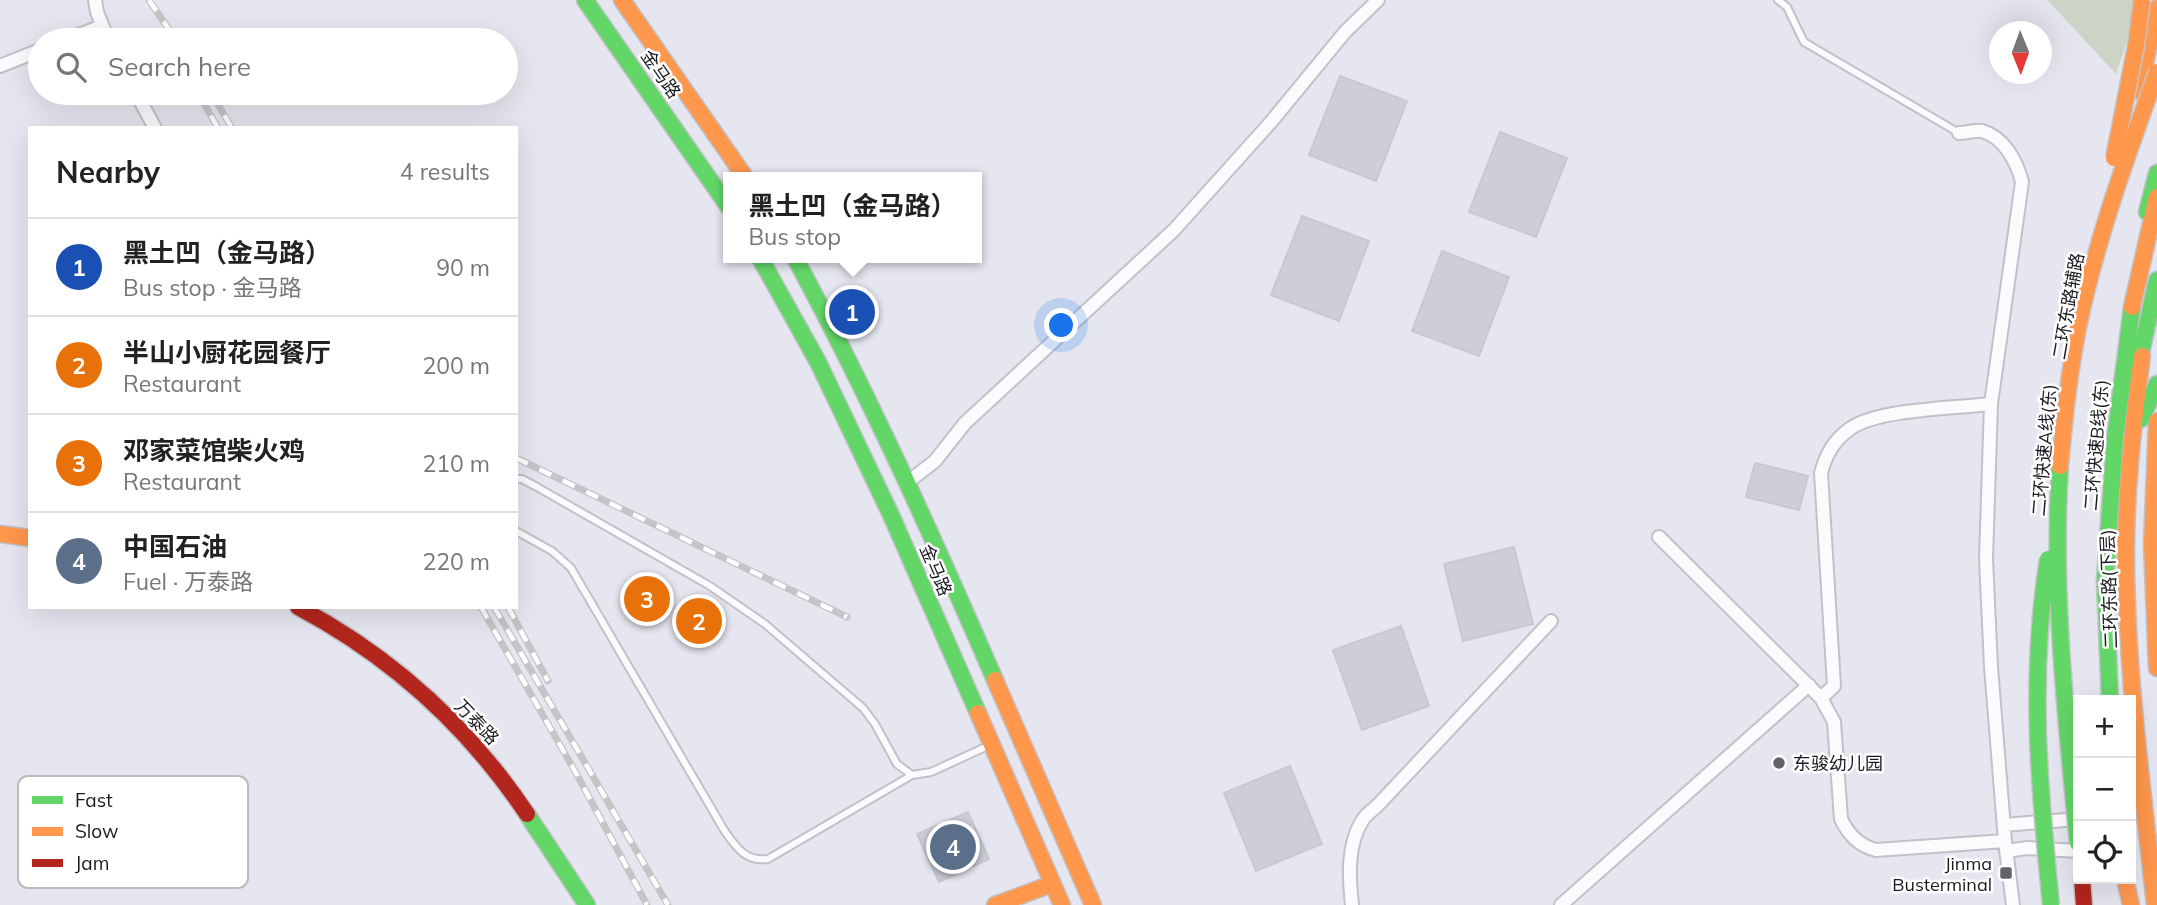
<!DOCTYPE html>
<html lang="en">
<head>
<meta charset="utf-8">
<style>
	:root { --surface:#fff; --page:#f2f2f2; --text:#222; --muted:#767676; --line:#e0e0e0; --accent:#b45309 }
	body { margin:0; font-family:Mulish,"Noto Sans SC",sans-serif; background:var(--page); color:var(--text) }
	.controls { position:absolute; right:21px; bottom:21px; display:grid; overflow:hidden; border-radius:0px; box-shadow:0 7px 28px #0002 }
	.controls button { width:63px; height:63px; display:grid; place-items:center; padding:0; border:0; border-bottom:2px solid var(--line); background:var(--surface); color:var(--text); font:35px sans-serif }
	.compass { position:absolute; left:1989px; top:21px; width:63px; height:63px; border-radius:50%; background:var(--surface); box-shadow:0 7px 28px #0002; rotate:179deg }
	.you { position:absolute; left:1062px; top:326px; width:24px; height:24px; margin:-18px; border:5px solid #fff; border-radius:50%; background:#1a73e8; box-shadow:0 0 0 10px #1a73e833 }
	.badge { display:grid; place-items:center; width:46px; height:46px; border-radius:50%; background:var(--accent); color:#fff; font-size:23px; font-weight:700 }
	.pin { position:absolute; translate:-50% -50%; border:4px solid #fff; box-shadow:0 2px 7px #0006 }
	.popup { position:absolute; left:723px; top:172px; width:259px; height:91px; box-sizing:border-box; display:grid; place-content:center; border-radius:0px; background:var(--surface); filter:drop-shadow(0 2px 5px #0005); font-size:23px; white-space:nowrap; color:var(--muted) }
	.popup b { font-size:26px; color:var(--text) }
	.popup::after { content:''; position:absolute; left:50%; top:100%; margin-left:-14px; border:14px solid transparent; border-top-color:var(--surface) }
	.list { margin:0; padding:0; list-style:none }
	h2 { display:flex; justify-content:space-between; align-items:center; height:91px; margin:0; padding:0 28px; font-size:30px }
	h2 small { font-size:23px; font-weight:400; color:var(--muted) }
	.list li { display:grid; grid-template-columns:46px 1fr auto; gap:21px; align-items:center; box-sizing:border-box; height:98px; padding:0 28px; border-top:2px solid var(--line) }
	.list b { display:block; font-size:26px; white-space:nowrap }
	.list p { margin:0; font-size:23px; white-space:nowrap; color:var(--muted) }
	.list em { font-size:23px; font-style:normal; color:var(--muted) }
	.icon { flex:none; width:38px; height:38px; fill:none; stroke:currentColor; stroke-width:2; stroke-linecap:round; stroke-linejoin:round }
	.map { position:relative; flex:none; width:2157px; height:905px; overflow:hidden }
	.search { position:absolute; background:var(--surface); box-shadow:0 7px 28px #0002; left:28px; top:28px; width:490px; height:77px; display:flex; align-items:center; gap:18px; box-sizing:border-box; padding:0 24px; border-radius:38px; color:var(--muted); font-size:26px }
	.panel { position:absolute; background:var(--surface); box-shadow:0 7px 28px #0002; left:28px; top:126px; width:490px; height:483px; border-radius:0px }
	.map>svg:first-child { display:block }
	.green { fill:#cdd4c5 }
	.building { fill:#cecdda; stroke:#c8c8d0; stroke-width:2 }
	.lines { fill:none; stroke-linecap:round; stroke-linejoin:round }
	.lane-casing { stroke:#c1c1c8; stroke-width:10 }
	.street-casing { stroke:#c1c1c8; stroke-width:16 }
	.fast-casing { stroke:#c1c1c8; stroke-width:19 }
	.slow-casing { stroke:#c1c1c8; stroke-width:19 }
	.jam-casing { stroke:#c1c1c8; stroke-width:19 }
	.lane { stroke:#fbfbfd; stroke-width:6 }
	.street { stroke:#fbfbfd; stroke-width:12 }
	.fast { stroke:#63d668; stroke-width:16 }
	.slow { stroke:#ff974d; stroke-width:16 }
	.jam { stroke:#b3261e; stroke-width:16 }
	.rail-casing { stroke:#c5c5c8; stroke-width:7 }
	.rail { stroke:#fff; stroke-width:4.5; stroke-dasharray:13; stroke-linecap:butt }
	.fast-bridge-casing { stroke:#c4c4c9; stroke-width:19; stroke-linecap:butt }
	.slow-bridge-casing { stroke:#c4c4c9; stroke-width:19; stroke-linecap:butt }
	.fast-bridge { stroke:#63d668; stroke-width:16 }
	.slow-bridge { stroke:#ff974d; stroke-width:16 }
	.poi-dot { fill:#626269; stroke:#fff; stroke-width:2.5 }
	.labels { text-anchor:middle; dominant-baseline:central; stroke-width:5; stroke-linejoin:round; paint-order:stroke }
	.street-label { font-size:18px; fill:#1b1b21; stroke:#fff }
	.poi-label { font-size:18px; fill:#1b1b21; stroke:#fff; text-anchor:start }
	.key { fill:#fff; stroke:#bbbbbc; stroke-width:2 }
	.key-label { font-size:19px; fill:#1b1b21 }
</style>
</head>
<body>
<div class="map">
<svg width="2157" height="905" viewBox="0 0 2157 905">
	<rect width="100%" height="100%" fill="#e6e6f0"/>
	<path class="green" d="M2047,0H2141L2116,74L2053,6Z"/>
	<path class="building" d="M1340,76L1407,101L1376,181L1309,155Z
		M1500,132L1567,158L1536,237L1469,212Z
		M1302,216L1369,241L1339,321L1271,295Z
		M1442,251L1509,277L1479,356L1412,331Z
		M1755,463L1808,476L1799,510L1746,497Z
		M1514,547L1533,624L1463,641L1444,564Z
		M1401,626L1429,706L1362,730L1333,650Z
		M1290,766L1322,844L1256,871L1224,793Z
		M968,812L989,859L939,882L917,834Z"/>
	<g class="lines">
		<defs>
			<path id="lane" d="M1778,0L1787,7L1804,42L1959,133
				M516,479H522L537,487L710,586L765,624L863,708L875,724L897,764L912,775L931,772L990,745
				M516,531L552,551L571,568L724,830C736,847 745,862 768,859L912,775"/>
			<path id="street" d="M95,0L97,12L108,40
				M66,40L102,26
				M0,66L40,50
				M136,93L155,128
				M1959,133C1966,133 1976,130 1982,131C2004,137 2017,162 2022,182L1991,404L1986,559L1991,667L2005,841L2013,905
				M908,482L935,461L965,423L1174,230L1271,122L1345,32L1378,0
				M1659,537L1821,698L1834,722L1841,819C1848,834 1860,846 1876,850L2005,841
				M1821,698L1834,686L1821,473C1826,454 1834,440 1851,428C1879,409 1955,408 1991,404
				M2004,825L2078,819
				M2006,851L2028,848L2078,851
				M1352,905C1349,878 1347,845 1362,821C1365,815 1373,810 1378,805L1551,621
				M1561,905L1809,685"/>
			<path id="fast" d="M585,0L728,206
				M2147,212L2157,173
				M760,258L818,362L891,515L978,713
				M795,258C869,395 933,537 995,680
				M2137,371L2157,280
				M2141,419L2157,384
				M2110,700L2105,581L2115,439L2132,307
				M527,814L587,905"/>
			<path id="slow" d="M622,0L745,177
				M2139,91L2157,8
				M2132,307L2157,197
				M2142,356C2133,425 2125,494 2126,564C2127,678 2143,792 2155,905
				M2157,421L2152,544L2157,668
				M0,534L30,538
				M995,680L1093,905
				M978,713L1062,905
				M2125,879L2131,905
				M995,905L1052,884"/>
			<path id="jam" d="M298,607C392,657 468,726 527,814
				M2082,879L2084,905"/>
		</defs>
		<use href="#lane" class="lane-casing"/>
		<use href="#street" class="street-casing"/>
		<use href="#fast" class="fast-casing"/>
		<use href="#slow" class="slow-casing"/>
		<use href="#jam" class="jam-casing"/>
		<use href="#lane" class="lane"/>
		<use href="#street" class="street"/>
		<use href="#fast" class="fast"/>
		<use href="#slow" class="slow"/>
		<use href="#jam" class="jam"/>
		<defs>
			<path id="rail" d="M149,0L176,40
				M198,93L218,128
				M211,93L232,128
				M516,458L847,617
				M481,607L576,773L647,905
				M494,607L668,905
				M508,607L548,681"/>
		</defs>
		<use href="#rail" class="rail-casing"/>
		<use href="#rail" class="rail"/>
		<defs>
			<path id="fast-bridge" d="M2060,466C2052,592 2066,718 2078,843
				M2048,559C2029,677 2039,787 2051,905"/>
			<path id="slow-bridge" d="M2114,158L2136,46L2142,0
				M2060,466C2064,420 2069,373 2078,328C2096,240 2127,156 2157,72"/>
		</defs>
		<use href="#fast-bridge" class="fast-bridge-casing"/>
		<use href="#slow-bridge" class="slow-bridge-casing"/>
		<use href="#fast-bridge" class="fast-bridge"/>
		<use href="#slow-bridge" class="slow-bridge"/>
	</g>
	<g class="poi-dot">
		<circle cx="1779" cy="763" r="7"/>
		<rect x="1999" y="866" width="14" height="14" rx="3.5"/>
	</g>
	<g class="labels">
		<g class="street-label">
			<text transform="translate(661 74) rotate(55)">金马路</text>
			<text transform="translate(2068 306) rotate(-80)">二环东路辅路</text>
			<text transform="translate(2096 445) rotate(-85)">二环快速B线(东)</text>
			<text transform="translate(2044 450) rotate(-85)">二环快速A线(东)</text>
			<text transform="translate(936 570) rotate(67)">金马路</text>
			<text transform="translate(2109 589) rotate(-92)">二环东路(下层)</text>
			<text transform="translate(477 722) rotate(46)">万泰路</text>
		</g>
		<g class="poi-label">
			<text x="1793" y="763">东骏幼儿园</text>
			<text x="1992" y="863" text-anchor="end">Jinma<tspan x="1992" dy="21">Busterminal</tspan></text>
		</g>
	</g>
	<rect x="18" y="776" width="230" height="112" rx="10" class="key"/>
	<rect x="32" y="796" width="31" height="8" fill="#63d668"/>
	<rect x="32" y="827" width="31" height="9" fill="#ff974d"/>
	<rect x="32" y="859" width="31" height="8" fill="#b3261e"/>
	<g class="key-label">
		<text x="75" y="807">Fast</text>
		<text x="75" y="838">Slow</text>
		<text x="75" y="870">Jam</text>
	</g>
</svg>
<div class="controls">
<button>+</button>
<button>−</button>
<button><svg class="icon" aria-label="locate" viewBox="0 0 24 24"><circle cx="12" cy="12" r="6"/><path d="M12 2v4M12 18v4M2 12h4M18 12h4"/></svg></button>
</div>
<svg class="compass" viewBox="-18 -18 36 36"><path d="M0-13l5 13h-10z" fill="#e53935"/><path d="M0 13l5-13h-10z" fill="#767676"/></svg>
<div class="you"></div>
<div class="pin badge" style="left:852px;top:312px;background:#1a4fb4">1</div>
<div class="popup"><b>黑土凹（金马路）</b>Bus stop</div>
<div class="pin badge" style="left:699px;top:621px;background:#e8710a">2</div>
<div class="pin badge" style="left:647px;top:599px;background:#e8710a">3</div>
<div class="pin badge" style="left:953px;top:847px;background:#5c6f8a">4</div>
<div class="search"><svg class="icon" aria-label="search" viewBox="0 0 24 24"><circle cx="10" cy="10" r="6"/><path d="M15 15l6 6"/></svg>Search here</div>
<section class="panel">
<h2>Nearby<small>4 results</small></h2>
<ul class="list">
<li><span class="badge" style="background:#1a4fb4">1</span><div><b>黑土凹（金马路）</b><p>Bus stop · 金马路</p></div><em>90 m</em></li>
<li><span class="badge" style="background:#e8710a">2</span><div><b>半山小厨花园餐厅</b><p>Restaurant</p></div><em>200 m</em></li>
<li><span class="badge" style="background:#e8710a">3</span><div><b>邓家菜馆柴火鸡</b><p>Restaurant</p></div><em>210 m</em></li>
<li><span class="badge" style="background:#5c6f8a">4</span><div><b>中国石油</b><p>Fuel · 万泰路</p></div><em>220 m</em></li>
</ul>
</section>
</div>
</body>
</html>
